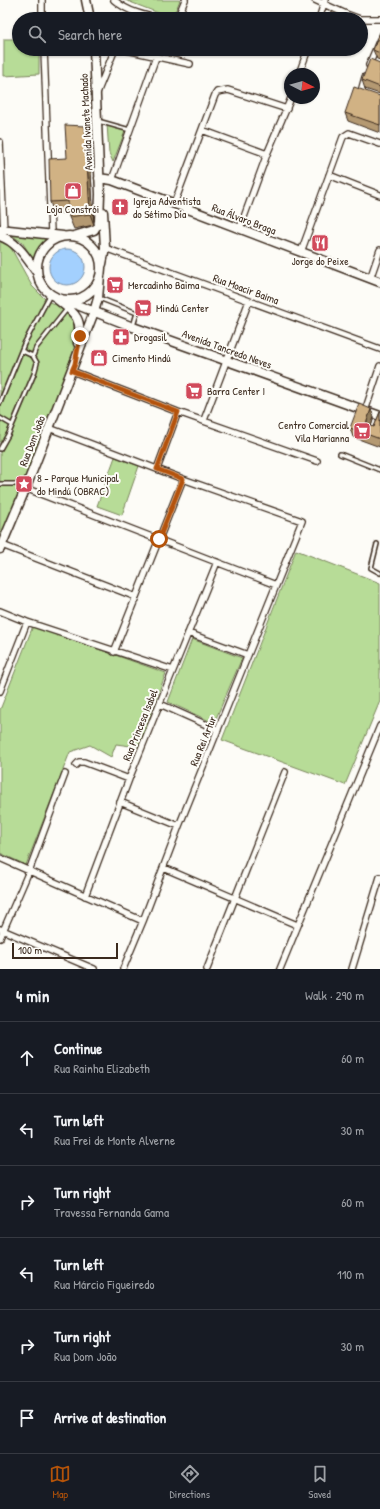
<!DOCTYPE html>
<html lang="en">
<head>
<meta charset="utf-8">
<style>
	:root { --surface:#171b24; --page:#242831; --text:#f1f3f6; --muted:#9ea1a6; --line:#363941; --accent:#b45309 }
	body { margin:0; font-family:"Patrick Hand",sans-serif; background:var(--page); color:var(--text) }
	.compass { position:absolute; left:284px; top:68px; width:36px; height:36px; border-radius:50%; background:var(--surface); box-shadow:0 1px 3px #0004; rotate:96deg }
	.scale { position:absolute; left:12px; bottom:10px; width:106px; box-sizing:border-box; padding-left:4px; border:2px solid #3b2a1e; border-top:0; font-size:11px; line-height:14px; white-space:nowrap; color:#3b2a1e; -webkit-text-stroke:3px #fdfcf7; paint-order:stroke }
	.stop { position:absolute; width:12px; height:12px; margin:-9px; border:3px solid #b45309; border-radius:50%; background:#fff }
	.stop.end { background:#b45309; border-color:#fff; box-shadow:0 1px 4px #0008 }
	.list { margin:0; padding:0; list-style:none }
	h2 { display:flex; justify-content:space-between; align-items:center; height:52px; margin:0; padding:0 16px; font-size:17px }
	h2 small { font-size:13px; font-weight:400; color:var(--muted) }
	.list li { display:grid; grid-template-columns:26px 1fr auto; gap:12px; align-items:center; box-sizing:border-box; height:72px; padding:0 16px; border-top:1px solid var(--line) }
	.list b { display:block; font-size:15px; white-space:nowrap }
	.list p { margin:0; font-size:13px; white-space:nowrap; color:var(--muted) }
	.list em { font-size:13px; font-style:normal; color:var(--muted) }
	.icon { flex:none; width:22px; height:22px; fill:none; stroke:currentColor; stroke-width:2; stroke-linecap:round; stroke-linejoin:round }
	.map { position:relative; flex:none; width:380px; height:969px; overflow:hidden }
	.search { position:absolute; background:var(--surface); box-shadow:0 1px 3px #0004; left:12px; right:12px; top:12px; height:44px; display:flex; align-items:center; gap:10px; box-sizing:border-box; padding:0 14px; border-radius:22px; color:var(--muted); font-size:15px }
	.sheet { height:484px; background:var(--surface) }
	nav { display:flex; justify-content:space-around; align-items:center; box-sizing:border-box; height:56px; border-top:1px solid var(--line); background:var(--surface); font-size:11px; color:var(--muted) }
	nav a { display:grid; justify-items:center; gap:2px }
	nav .on { color:var(--accent) }
	.map>svg:first-child { display:block }
	.green { fill:#b7dc97; stroke:#79835a }
	.water { fill:#a3d0fe; stroke:#798ea4 }
	.lines { fill:none; stroke-linecap:round; stroke-linejoin:round }
	.lane-casing { stroke:#3b2a1e; stroke-width:6 }
	.street-casing { stroke:#3b2a1e; stroke-width:8 }
	.secondary-casing { stroke:#3b2a1e; stroke-width:11 }
	.lane { stroke:#fdfcf7; stroke-width:3 }
	.street { stroke:#fdfcf7; stroke-width:5.5 }
	.secondary { stroke:#fdfcf7; stroke-width:8 }
	.wall { fill:#b49972; stroke:#3b2a1e }
	.shaded-wall { fill:#927d5c; stroke:#3b2a1e }
	.building { fill:#d1b284; stroke:#3b2a1e }
	.route { stroke:#b45309; stroke-width:5 }
	.labels { text-anchor:middle; dominant-baseline:central; stroke-width:4; stroke-linejoin:round; paint-order:stroke }
	.street-label { font-size:11px; fill:#3b2a1e; stroke:#fdfcf7 }
	.poi-label { font-size:11px; fill:#3b2a1e; stroke:#fdfcf7; text-anchor:start }
</style>
</head>
<body>
<div class="map">
<svg width="380" height="969" viewBox="0 0 380 969">
	<rect width="100%" height="100%" fill="#fdfcf7"/>
	<filter id="ink" filterUnits="userSpaceOnUse"><feTurbulence type="fractalNoise" baseFrequency=".025" numOctaves="2"/><feDisplacementMap in="SourceGraphic" scale="8" xChannelSelector="R" yChannelSelector="G"/><feConvolveMatrix kernelMatrix="1 2 1 2 8 2 1 2 1" color-interpolation-filters="sRGB"/></filter>
	<g filter="url(#ink)">
		<path class="green" d="M125,0H180L176,10L166,16Z
			M4,39H19V49H39V74L4,76Z
			M107,124L126,129L113,162L109,153Z
			M6,232L55,236C42,244 39,247 35,262L22,242Z
			M0,237L6,239L32,286L47,301L64,308L70,314L74,326V349L67,369L0,544Z
			M115,457L139,466L122,515L97,506Z
			M296,550L380,583V701L345,785L222,740Z
			M33,626L166,673L138,747L116,744L111,757L90,745L70,752L26,865L0,853V710Z
			M192,639L242,658L214,723L168,702Z"/>
		<path class="water" d="M49 267a18 18 0 1 1 36 0a18 18 0 1 1-36 0Z"/>
		<g class="lines">
			<defs>
				<path id="lane" d="M98,121L130,130
					M99,298L137,313L133,326
					M22,351L33,356
					M0,403L24,344L50,295
					M0,418L12,425
					M0,449L9,433L34,374L37,363L33,356L36,348L67,309
					M340,454L380,470
					M0,484H26
					M377,544L371,568L380,573"/>
				<path id="street" d="M42,0V19
					M114,0C128,12 145,16 163,19
					M315,0L346,14L360,19
					M174,19L180,12L185,0
					M319,19L325,0
					M361,19H380
					M44,49L51,233
					M122,49L190,64
					M369,65L380,39
					M299,74L308,49
					M365,77L362,88V92L365,95
					M97,93L115,49
					M202,130L267,154
					M0,142L4,231
					M329,175L380,195
					M112,180L156,57
					M174,204L215,95L217,92L228,90L287,109
					M240,228L267,154L291,98
					M105,248L380,349
					M301,252L343,137L349,133L380,144
					M370,279L380,250
					M72,371L178,412L317,461
					M365,411L380,366
					M204,420L249,301
					M49,428L183,479L302,521L179,826L143,921L123,969
					M157,469L178,412
					M25,488L276,585
					M2,545L136,597
					M0,611L27,622L173,670
					M188,633L248,655
					M114,652L183,479
					M0,691L27,622
					M160,704L218,730
					M76,765L79,762H84L129,779
					M120,802L179,826
					M0,858L143,921
					M164,868L297,925
					M85,896L129,779L217,562
					M0,929L94,969
					M0,938L29,871L65,774
					M207,969L285,772
					M280,969L380,726
					M352,969L380,877"/>
				<path id="secondary" d="M86,0L90,19
					M99,178L112,180L380,282
					M0,229L63,236
					M37 268a32 32 0 1 1 64 0a32 32 0 1 1-64 0Z
					M0,236C17,242 26,257 36,271
					M74,236L94,230L99,222L100,194L94,49
					M102,264L105,248L103,212
					M58,300C76,314 83,319 78,343
					M67,301L133,327L380,416
					M0,549L27,485L94,312L98,298L100,276"/>
			</defs>
			<use href="#lane" class="lane-casing"/>
			<use href="#street" class="street-casing"/>
			<use href="#secondary" class="secondary-casing"/>
			<use href="#lane" class="lane"/>
			<use href="#street" class="street"/>
			<use href="#secondary" class="secondary"/>
		</g>
		<path class="wall" d="M380,32V60L377,59L373,50Z
			M380,63V94L365,89L362,80Z
			M380,96V133L348,121L345,113Z
			M89,137L94,225L74,229L69,217V213H54L50,202L67,158Z
			M380,412V447L353,437L350,428L374,417L371,426L374,427Z"/>
		<path class="shaded-wall" d="M85,126L89,137L94,225L90,214Z
			M371,409L374,417L369,433L366,424Z"/>
		<path class="building" d="M380,32V53L373,50Z
			M370,59L380,63V87L362,80Z
			M354,87L380,96V125L345,113Z
			M65,125L85,126L90,214L69,217L68,201L50,202L49,159L67,158Z
			M359,404L371,409L366,424L374,427L380,412V439L350,428Z"/>
	</g>
	<g class="lines" filter="url(#ink)">
		<path class="route" d="M80,336L75,364L72,371L178,412L157,469L183,479L159,539"/>
	</g>
	<defs>
		<symbol id="shop-square" viewBox="-11 -11 22 22"><rect x="-9" y="-9" width="18" height="18" rx="4" fill="#d1495b" stroke="#fdfcf7"/><path d="M-5-2.5h2.3a2.7 3.5 0 0 1 5.4 0H5L5.5 6h-11ZM-1.5-2.5h3a1.5 2.3 0 0 0-3 0Z" fill="#fff"/></symbol>
		<symbol id="church-square" viewBox="-11 -11 22 22"><rect x="-9" y="-9" width="18" height="18" rx="4" fill="#d1495b" stroke="#fdfcf7"/><path d="M-1.2-6h2.4v3.5h3.3v2.4h-3.3V6h-2.4V-.1h-3.3v-2.4h3.3Z" fill="#fff"/></symbol>
		<symbol id="restaurant-square" viewBox="-11 -11 22 22"><rect x="-9" y="-9" width="18" height="18" rx="4" fill="#d1495b" stroke="#fdfcf7"/><path d="M-5-6h1v4h1v-4h1v4h1v-4h1v5L-1.5 .5V6h-2V.5L-5-1ZM5-6V6H3V1.5H1.5Q1.5-4 5-6Z" fill="#fff"/></symbol>
		<symbol id="supermarket-square" viewBox="-11 -11 22 22"><rect x="-9" y="-9" width="18" height="18" rx="4" fill="#d1495b" stroke="#fdfcf7"/><path d="M-6-5.5h2.5l.6 2H6L4.5 2H-2.5L-4.4-4H-6ZM-1.5 3.2a1.3 1.3 0 1 0 .1 0ZM3 3.2a1.3 1.3 0 1 0 .1 0Z" fill="#fff"/></symbol>
		<symbol id="pharmacy-square" viewBox="-11 -11 22 22"><rect x="-9" y="-9" width="18" height="18" rx="4" fill="#d1495b" stroke="#fdfcf7"/><path d="M-2-6h4v4h4v4h-4v4h-4v-4h-4v-4h4Z" fill="#fff"/></symbol>
		<symbol id="sight-square" viewBox="-11 -11 22 22"><rect x="-9" y="-9" width="18" height="18" rx="4" fill="#d1495b" stroke="#fdfcf7"/><path d="M0-6L1.8-2.2L6-1.7L2.9 1.2L3.7 5.4L0 3.3L-3.7 5.4L-2.9 1.2L-6-1.7L-1.8-2.2Z" fill="#fff"/></symbol>
	</defs>
	<g fill-rule="evenodd">
		<use href="#shop-square" x="63" y="181" width="20" height="20"/>
		<use href="#church-square" x="110" y="197" width="20" height="20"/>
		<use href="#restaurant-square" x="310" y="233" width="20" height="20"/>
		<use href="#supermarket-square" x="105" y="275" width="20" height="20"/>
		<use href="#supermarket-square" x="133" y="298" width="20" height="20"/>
		<use href="#pharmacy-square" x="111" y="327" width="20" height="20"/>
		<use href="#shop-square" x="89" y="348" width="20" height="20"/>
		<use href="#supermarket-square" x="184" y="381" width="20" height="20"/>
		<use href="#supermarket-square" x="352" y="421" width="20" height="20"/>
		<use href="#sight-square" x="14" y="474" width="20" height="20"/>
	</g>
	<g class="labels">
		<g class="street-label">
			<text transform="translate(86 122) rotate(-93)">Avenida Ivanete Machado</text>
			<text transform="translate(244 219) rotate(21)">Rua Álvaro Braga</text>
			<text transform="translate(246 289) rotate(20)">Rua Moacir Baima</text>
			<text transform="translate(227 349) rotate(20)">Avenida Tancredo Neves</text>
			<text transform="translate(32 441) rotate(-69)">Rua Dom João</text>
			<text transform="translate(140 725) rotate(-68)">Rua Princesa Isabel</text>
			<text transform="translate(203 741) rotate(-68)">Rua Rei Artur</text>
		</g>
		<g class="poi-label">
			<text x="133" y="201">Igreja Adventista<tspan x="133" dy="13">do Sétimo Dia</tspan></text>
			<text x="73" y="209" text-anchor="middle">Loja Constrói</text>
			<text x="320" y="261" text-anchor="middle">Jorge do Peixe</text>
			<text x="128" y="285">Mercadinho Baima</text>
			<text x="156" y="308">Mindú Center</text>
			<text x="134" y="337">Drogasil</text>
			<text x="112" y="358">Cimento Mindú</text>
			<text x="207" y="391">Barra Center I</text>
			<text x="349" y="425" text-anchor="end">Centro Comercial<tspan x="349" dy="13">Vila Marianna</tspan></text>
			<text x="37" y="478">8 - Parque Municipal<tspan x="37" dy="13">do Mindú (OBRAC)</tspan></text>
		</g>
	</g>
</svg>
<svg class="compass" viewBox="-18 -18 36 36"><path d="M0-13l5 13h-10z" fill="#e53935"/><path d="M0 13l5-13h-10z" fill="#9ea1a6"/></svg>
<div class="scale">100 m</div>
<div class="stop" style="left:159px;top:539px"></div>
<div class="stop end" style="left:80px;top:336px"></div>
<div class="search"><svg class="icon" aria-label="search" viewBox="0 0 24 24"><circle cx="10" cy="10" r="6"/><path d="M15 15l6 6"/></svg>Search here</div>
</div>
<section class="sheet">
<h2>4 min<small>Walk · 290 m</small></h2>
<ul class="list">
<li><svg class="icon" aria-label="ahead" viewBox="0 0 24 24"><path d="M12 20V5M6 11l6-6 6 6"/></svg><div><b>Continue</b><p>Rua Rainha Elizabeth</p></div><em>60 m</em></li>
<li><svg class="icon" aria-label="left" viewBox="0 0 24 24"><path d="M17 20v-9H6M10 6l-5 5 5 5"/></svg><div><b>Turn left</b><p>Rua Frei de Monte Alverne</p></div><em>30 m</em></li>
<li><svg class="icon" aria-label="right" viewBox="0 0 24 24"><path d="M7 20v-9h11M14 6l5 5-5 5"/></svg><div><b>Turn right</b><p>Travessa Fernanda Gama</p></div><em>60 m</em></li>
<li><svg class="icon" aria-label="left" viewBox="0 0 24 24"><path d="M17 20v-9H6M10 6l-5 5 5 5"/></svg><div><b>Turn left</b><p>Rua Márcio Figueiredo</p></div><em>110 m</em></li>
<li><svg class="icon" aria-label="right" viewBox="0 0 24 24"><path d="M7 20v-9h11M14 6l5 5-5 5"/></svg><div><b>Turn right</b><p>Rua Dom João</p></div><em>30 m</em></li>
<li><svg class="icon" aria-label="arrive" viewBox="0 0 24 24"><path d="M6 21V4h12l-3 4 3 4H6"/></svg><div><b>Arrive at destination</b></div></li>
</ul>
</section>
<nav>
<a class="on"><svg class="icon" aria-label="map" viewBox="0 0 24 24"><path d="M3 6l6-2 6 2 6-2v14l-6 2-6-2-6 2zM9 4v14M15 6v14"/></svg>Map</a>
<a><svg class="icon" aria-label="directions" viewBox="0 0 24 24"><path d="M12 3l9 9-9 9-9-9zM9 14v-3h6M13 9l2 2-2 2"/></svg>Directions</a>
<a><svg class="icon" aria-label="saved" viewBox="0 0 24 24"><path d="M7 4h10v16l-5-4-5 4z"/></svg>Saved</a>
</nav>
</body>
</html>
